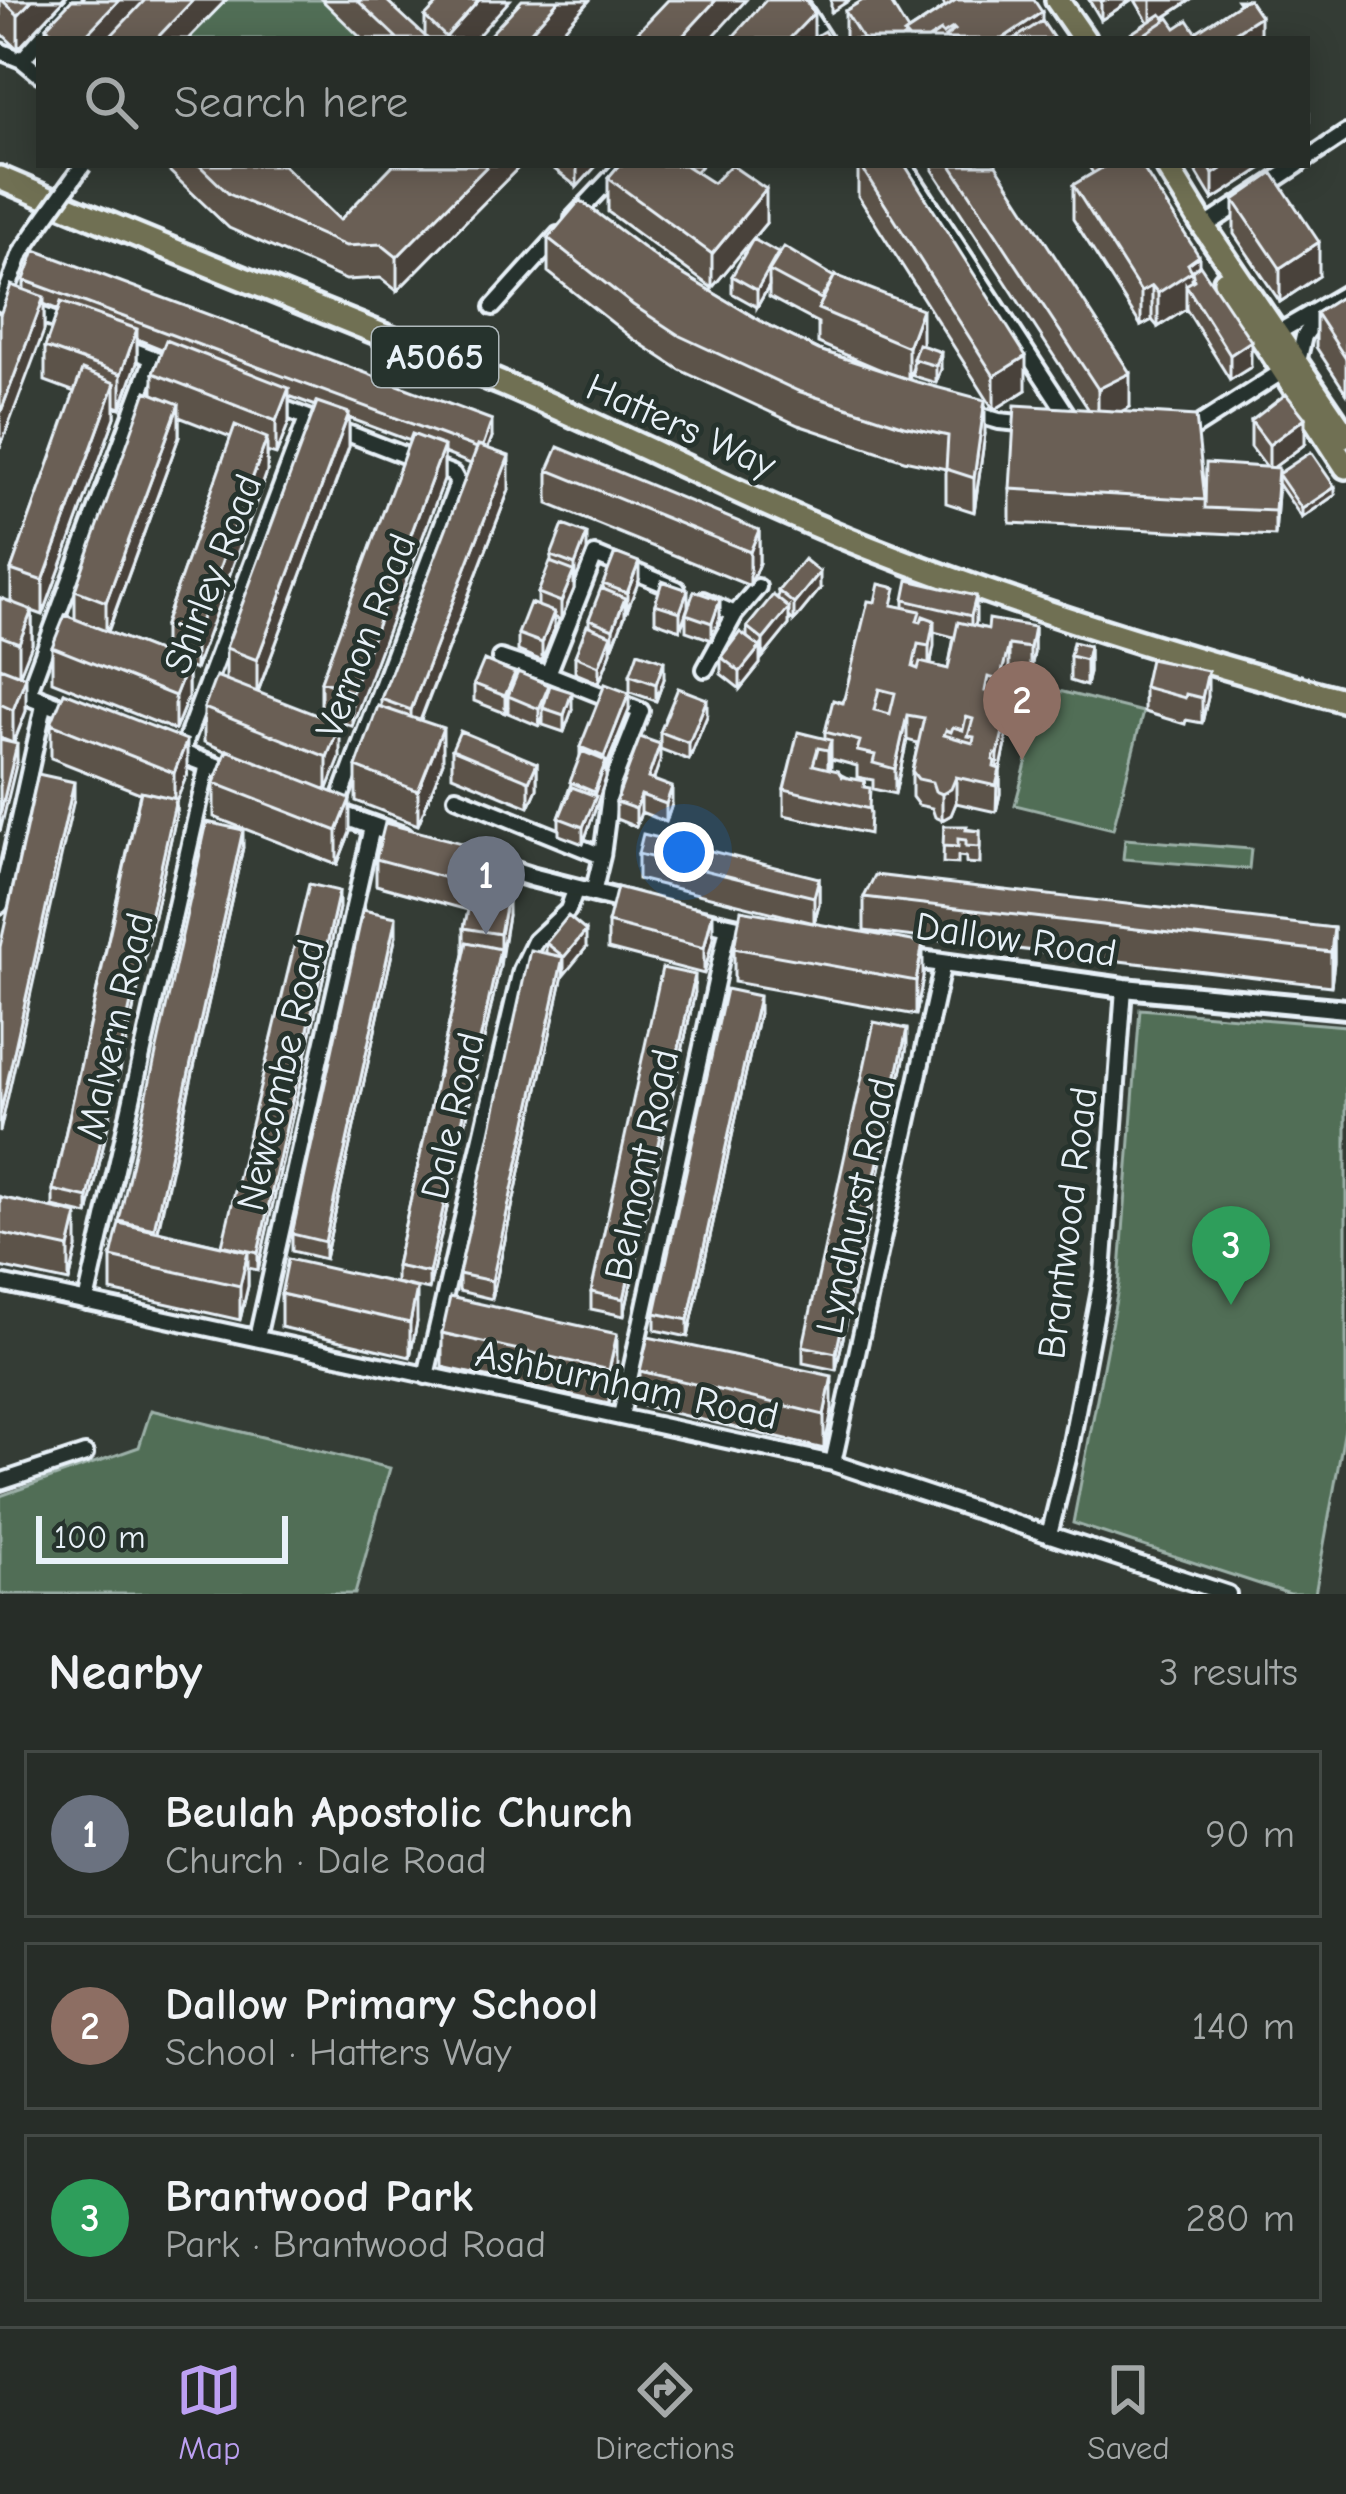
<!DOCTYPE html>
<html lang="en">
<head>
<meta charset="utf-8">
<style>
	:root { --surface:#272d28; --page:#333934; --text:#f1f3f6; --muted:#a4a8a8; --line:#434945; --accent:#bca0f2 }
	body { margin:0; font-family:"Comic Neue",sans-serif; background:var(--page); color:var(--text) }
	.scale { position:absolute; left:36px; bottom:30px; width:252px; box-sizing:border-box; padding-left:12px; border:6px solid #e8f1f8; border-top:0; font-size:33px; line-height:42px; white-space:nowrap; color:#e8f1f8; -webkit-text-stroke:9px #26332d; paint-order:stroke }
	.you { position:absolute; left:684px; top:852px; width:42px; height:42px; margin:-30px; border:9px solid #fff; border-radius:50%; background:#1a73e8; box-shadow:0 0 0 18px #1a73e833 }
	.badge { display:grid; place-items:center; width:78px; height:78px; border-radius:50%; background:var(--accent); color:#fff; font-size:39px; font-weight:700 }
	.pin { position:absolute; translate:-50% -99px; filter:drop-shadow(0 3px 6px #0008) }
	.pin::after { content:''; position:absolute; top:63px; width:42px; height:36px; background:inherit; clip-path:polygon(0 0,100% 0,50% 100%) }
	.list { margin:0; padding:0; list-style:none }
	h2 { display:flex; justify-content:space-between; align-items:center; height:156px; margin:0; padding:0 48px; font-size:51px }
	h2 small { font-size:39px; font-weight:400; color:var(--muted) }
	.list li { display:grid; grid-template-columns:78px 1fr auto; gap:36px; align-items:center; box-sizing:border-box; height:168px; margin:0 24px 24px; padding:0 24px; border:3px solid var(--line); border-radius:0px }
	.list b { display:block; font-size:45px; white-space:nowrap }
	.list p { margin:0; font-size:39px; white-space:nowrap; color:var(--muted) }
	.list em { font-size:39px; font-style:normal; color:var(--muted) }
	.icon { flex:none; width:66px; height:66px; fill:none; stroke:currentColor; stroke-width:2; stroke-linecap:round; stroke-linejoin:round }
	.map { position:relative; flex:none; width:1346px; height:1594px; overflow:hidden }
	.search { position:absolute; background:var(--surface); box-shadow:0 6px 30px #0003; left:36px; right:36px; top:36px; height:132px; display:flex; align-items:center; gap:30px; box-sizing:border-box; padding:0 42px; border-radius:0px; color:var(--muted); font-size:45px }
	.sheet { height:732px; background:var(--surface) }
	nav { display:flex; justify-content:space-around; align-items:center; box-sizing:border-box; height:168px; border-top:3px solid var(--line); background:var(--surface); font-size:33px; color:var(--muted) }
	nav a { display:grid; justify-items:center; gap:6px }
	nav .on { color:var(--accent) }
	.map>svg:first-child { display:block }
	.green { fill:#516e57; stroke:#9cb0a8; stroke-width:3 }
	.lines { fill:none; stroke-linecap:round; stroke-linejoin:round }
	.minor-casing { stroke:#e8f1f8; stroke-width:22 }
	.tertiary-casing { stroke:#e8f1f8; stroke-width:26 }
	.primary-casing { stroke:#e8f1f8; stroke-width:30 }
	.minor { stroke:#26332d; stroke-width:14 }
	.tertiary { stroke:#26332d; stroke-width:16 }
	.primary { stroke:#706f52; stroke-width:21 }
	.minor-bridge-casing { stroke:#e8f1f8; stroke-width:22; stroke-linecap:butt }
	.minor-bridge { stroke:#26332d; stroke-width:14 }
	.wall { fill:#5b5248; stroke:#e8f1f8; stroke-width:3; fill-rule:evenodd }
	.shaded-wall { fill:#4a423b; stroke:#e8f1f8; stroke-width:3 }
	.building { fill:#6a5f54; stroke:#e8f1f8; stroke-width:3; fill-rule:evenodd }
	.labels { text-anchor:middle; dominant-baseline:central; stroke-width:10; stroke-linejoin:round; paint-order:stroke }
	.shield { fill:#26332d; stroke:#aeb8bb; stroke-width:3 }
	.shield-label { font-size:36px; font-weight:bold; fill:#e8f1f8 }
	.street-label { font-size:39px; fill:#e8f1f8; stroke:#26332d }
</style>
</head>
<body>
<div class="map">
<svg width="1346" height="1594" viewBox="0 0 1346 1594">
	<rect width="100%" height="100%" fill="#343c35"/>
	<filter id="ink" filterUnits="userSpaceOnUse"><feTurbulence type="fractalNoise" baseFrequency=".00833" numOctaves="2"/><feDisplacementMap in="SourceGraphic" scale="24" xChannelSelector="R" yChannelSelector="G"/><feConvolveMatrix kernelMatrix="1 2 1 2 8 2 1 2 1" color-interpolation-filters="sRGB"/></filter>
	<g filter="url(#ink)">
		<path class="green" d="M178,0H350L392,39H140Z
			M1043,687L1143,712L1113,829L1015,805L1030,749Z
			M1125,839L1251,849L1249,869L1123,859Z
			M1140,1009L1346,1026V1423L1315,1594H1290L1073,1523L1119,1284Z
			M151,1410L390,1468L355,1594H0V1496L139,1447Z"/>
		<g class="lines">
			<defs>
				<path id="minor" d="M798,0L823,39
					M0,51L22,60L39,74
					M22,60L74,0
					M1307,159L1346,133
					M904,165L1071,420
					M573,218L623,165
					M1204,227L1298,165
					M3,301L70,326
					M2,304L21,253L38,228
					M493,307L558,235
					M1274,337L1277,333L1346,293
					M124,347L171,365
					M1298,362L1304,336L1325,308
					M275,405L453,474L458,483L337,807
					M971,413L999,421L1031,424
					M1185,428H1194L1283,371
					M703,600L735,614
					M500,658L548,674L641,711L611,787L602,856L593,893
					M705,669L735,614L758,587
					M548,674L595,555L677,589
					M28,694L153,358
					M181,753L307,418
					M456,797L602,856
					M0,905L45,701
					M0,1283L833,1463L1228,1594
					M86,1302L208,764
					M257,1338L372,827
					M426,1376L521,970L535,941L568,910L576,888
					M621,1416L728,927
					M833,1463L943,963
					M0,1482L85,1454
					M1049,1535L1068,1459L1103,1274L1124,988"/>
				<path id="tertiary" d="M0,684L77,714
					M169,749L240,776
					M331,811L403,837
					M462,855L531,877L634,903
					M693,918L756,932
					M906,958L1124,988L1346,1009"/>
				<path id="primary" d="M1057,0L1084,39
					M1166,165L1204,227L1346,436
					M0,178C167,250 337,315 505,385C627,437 746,499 870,548C1025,609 1185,658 1346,701
					M1225,281L1346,467"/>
			</defs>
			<use href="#minor" class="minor-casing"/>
			<use href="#tertiary" class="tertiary-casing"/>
			<use href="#primary" class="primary-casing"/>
			<use href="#minor" class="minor"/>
			<use href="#tertiary" class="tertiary"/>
			<use href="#primary" class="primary"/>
			<defs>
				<path id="minor-bridge" d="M38,228L83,165"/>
			</defs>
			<use href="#minor-bridge" class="minor-bridge-casing"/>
			<use href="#minor-bridge" class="minor-bridge"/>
		</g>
		<path class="wall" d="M0,0H64L18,49L0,32Z
			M72,0H226L188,39H46V27Z
			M322,0H386L425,37V17L475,39H362Z
			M942,0H1034L1042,21L1054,39H847L845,37V11L908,31L945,7Z
			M1089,0H1131L1101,20Z
			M1135,0H1191L1164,18L1176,28L1196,32L1240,4L1237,0H1249L1260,39H1124L1148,22Z
			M163,165H283L340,220L393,165H521L397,291L381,278L346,280L229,228Z
			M549,165H597L577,187Z
			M619,165H702L695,172L766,223L712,288L608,212V178Z
			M858,165H905L1026,390L994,410L858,196Z
			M933,165H996L1130,407L1121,412L1205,500L1266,467L1251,447V421L1305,444L1274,467L1278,493L1275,536L1010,523V489L1089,410L933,170Z
			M1088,165H1141L1199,266L1251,367L1230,380L1186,309L1158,327L1152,320L1141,326L1073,219V185L1093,173Z
			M1192,165H1267L1213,200Z
			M1234,200L1319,276L1280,302L1234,234Z
			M548,238L662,262L764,323L819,350L888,373L818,343V323L769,297V286L757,307L732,293V276L778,257L922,343L921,345L941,369L936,383L913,376V367L909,379L985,434L974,512L946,503V469L904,460L798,425L680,370L633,339L548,272Z
			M24,280L492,437L488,448L509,490L421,720L443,762L418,825L356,801V767L381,707V699L471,464L444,453V480L352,726L321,715V681L410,441L349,418V447L258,692L340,758L327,790L350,832L337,865L214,817V783L226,751L204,742V708L226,679V648L316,406L289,396V422L276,455L267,452V472L195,670L188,667V697L175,730L52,681V647L75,619V590L153,394V373L162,349L137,339V363L121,408L115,406V417L43,615L32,611V644L20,674L26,711L14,743L17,761L10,742L0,738V598L11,602V570L75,392L45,381V347L59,310L44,304V331L24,290ZM179,417L231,437L164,625V654L108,632L179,437Z
			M1346,294V393L1316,347V313Z
			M548,470L759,530V563L750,586L548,504Z
			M1278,474L1335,495L1302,518L1278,483Z
			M587,551L574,582V589L561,620L554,617V630L542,661L518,651V634L538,606V593L551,562V556Z
			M639,580L627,611L625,610V615L613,646L611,645V652L599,683L575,673V656L589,626V619L603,589V584Z
			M820,589L794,621L789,617V625L763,657L760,655V664L740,689L721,674V657L747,637V627L778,599V591Z
			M976,596L975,626L988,629L1034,627V653L1030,674L1009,670L1000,705H998V716L1006,744L1000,772V794L996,812L956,803L951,815L942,820L935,817L932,808L918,805L912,797V771L918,743L907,740L895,794L873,789V780L857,777V766L831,759L830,769L865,787L870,814L869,834L784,815V789L825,739V732L896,606L904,608V600ZM934,632L954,637L948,669L931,665Z
			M655,604L688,606L720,617L712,640L686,631V615L680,630L655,621Z
			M1089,646V672L1086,686L1070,681V656Z
			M630,675L664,679L656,701L630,692Z
			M515,679L572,710L564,732L543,725V716L539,726L508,713V706L505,713L474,701V684Z
			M1144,687L1208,697L1202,723L1186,720L1185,724L1144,712Z
			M629,710L606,767V778L583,844L559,835V818L580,758V747Z
			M707,716L689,760L660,749V732Z
			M51,724L187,774L176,802V816L88,1215L53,1207V1190L140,793L51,758Z
			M452,749L537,763V789L529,807L452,775Z
			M660,761L653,780L672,804L666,822L641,812L636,827L616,819V802Z
			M944,826L980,831V864L966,863V857L958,856V864L943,863Z
			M243,847L158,1231L222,1246L339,908L258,1270L248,1268V1286L240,1320L111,1291V1257Z
			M638,854L819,878V904L814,923L638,879Z
			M376,859L481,874L478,885L508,915L500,966L429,1290L396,1283V1266L464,954V928L468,910L376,885Z
			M864,897L1334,928V962L1331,986L864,931Z
			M608,923L713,938L704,974L608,949Z
			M396,935L325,1259L292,1251V1234Z
			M546,943L586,948L563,974L492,1299L459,1291V1274L546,954Z
			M734,948L923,977L916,1015L734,982Z
			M695,992L624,1316L591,1309V1292Z
			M759,1013L688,1337L655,1330V1313Z
			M907,1046L836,1370L803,1363V1346Z
			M0,1197L77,1248L69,1282L0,1267Z
			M281,1294L417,1322L410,1357L281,1327Z
			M442,1333L617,1368L609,1404L442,1367Z
			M640,1371L832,1410L824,1449L640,1405Z"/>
		<path class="shaded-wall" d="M32,0H64L18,49V15Z
			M119,0H151L114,39H82Z
			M193,0H226L188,39H156Z
			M479,0H510L475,39H446V37Z
			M559,0H590L555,39H524Z
			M716,0H746L711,39H680Z
			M831,0H850L831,12Z
			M1105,0H1131L1101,20V2Z
			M1151,0H1191L1151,26Z
			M1042,12V39H1002Z
			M814,13V39H789Z
			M1260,16V39H1225Z
			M1309,113V139L1307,140V114Z
			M488,165H521L397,291V257Z
			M577,165H597L577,187Z
			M1227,165H1267L1213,200V174Z
			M766,189V223L712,288V254Z
			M1319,242V276L1280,302V268Z
			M778,253V270L769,271V286L757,307V290Z
			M1199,256V290L1192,277V295L1186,285V309L1158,327V293L1188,264Z
			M1152,286V320L1141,326V292Z
			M44,297V331L0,448V414Z
			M922,309V343L916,360L913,359V367L908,381V347Z
			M137,329V363L121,408V374Z
			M1251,341V367L1230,380V355Z
			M941,352V369L936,383V366Z
			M1026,356V390L994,410V376Z
			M1130,373V407L1098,423V389Z
			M115,383V417L43,615V581Z
			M289,388V422L276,455V421Z
			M985,400V434L974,512V478Z
			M179,404V437L106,636V602Z
			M349,413V447L257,694V660Z
			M1305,418V444L1269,471V445Z
			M492,420V437L481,467V450Z
			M267,438V472L195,670V636Z
			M444,446V480L352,726V692Z
			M509,456V490L411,744V710Z
			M1278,468V493L1275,536V511Z
			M1335,487V495L1302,518V509Z
			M759,530V563L750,586V552Z
			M587,534V551L575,582V565Z
			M639,562V580L627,611V593Z
			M574,571V589L561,620V602Z
			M820,572V589L794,621V604Z
			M688,590V607L680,630V612Z
			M976,596V622L971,641V616Z
			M625,598V615L613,646V629Z
			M720,600V617L712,640V623Z
			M789,608V625L763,657V640Z
			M32,610V644L19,677V643Z
			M554,612V630L542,661V643Z
			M934,620V646L929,672V646Z
			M1034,627V653L1030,674V648Z
			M611,635V652L599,683V666Z
			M1009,645V670L1000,705V680Z
			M1089,646V672L1086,686V660Z
			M760,647V664L740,689V672Z
			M664,661V679L656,701V684Z
			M188,663V697L175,730V696Z
			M1208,671V697L1202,723V698Z
			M515,673V690L508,696V706L505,713V696Z
			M26,677V711L13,744V710Z
			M549,685V702L543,708V716L539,726V709Z
			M572,692V710L564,732V715Z
			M629,693V710L606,767V778L583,844V827L604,767V757Z
			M707,699V716L689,760V743Z
			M907,715V740L895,794V769Z
			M1006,718V744L1000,772V794L996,812L998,754Z
			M340,724V758L327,791V757Z
			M443,728V762L418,825V791Z
			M187,740V774L176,802V816L88,1215V1198L174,806V773Z
			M831,740V766L828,776V750Z
			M17,744V761L0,832V815Z
			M660,744V761L648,795V778Z
			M537,763V789L529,807V781Z
			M956,777V803L951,815L942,820V794Z
			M74,782V799L0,1132V1115Z
			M672,787V804L666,822V804Z
			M641,795V812L636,827V809Z
			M350,799V832L337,865V831Z
			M243,830V847L154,1246V1229Z
			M481,848V874L471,910V885Z
			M819,878V904L814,923V897Z
			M508,890V915L500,960V934Z
			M339,891V908L258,1270V1253Z
			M713,912V938L704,974V948Z
			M396,917V935L325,1259V1242Z
			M1334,928V962L1331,986V952Z
			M586,931V948L564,975V957Z
			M923,943V977L916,1015V981Z
			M500,949V966L429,1290V1273Z
			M563,957V975L492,1299V1281Z
			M695,975V992L624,1316V1299Z
			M759,996V1013L688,1337V1320Z
			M907,1029V1046L836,1370V1353Z
			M77,1214V1248L69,1282V1248Z
			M248,1252V1286L240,1320V1286Z
			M417,1288V1322L410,1357V1323Z
			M617,1334V1368L609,1404V1370Z
			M832,1376V1410L824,1449V1415Z"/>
		<path class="building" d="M2,0H32L18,15Z
			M72,0H119L82,39H59L46,27Z
			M145,0H193L156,39H108Z
			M357,0H386L428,39H398Z
			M441,0H479L446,37L425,17Z
			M522,0H559L524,39H486Z
			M668,0H716L680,39H631Z
			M766,0H805L814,13L789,39H731Z
			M863,0H889L908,31L904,34L906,36L901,39H863L845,11Z
			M956,0H1034L1042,12L1002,39H947L945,37L955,30L953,28L943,34L941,31L928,39H909L904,34Z
			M1245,0H1249L1260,16L1225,39H1137L1169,18L1176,28L1188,20L1196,32Z
			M1161,14L1166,20L1137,39L1124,38Z
			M1042,21L1054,39H1014Z
			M824,31L829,39H811Z
			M199,165H283L340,220L393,165H488L397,257L381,244L346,246L229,194Z
			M619,165H685L713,183L731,165L766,189L712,254L608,178Z
			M860,165H905L1026,356L994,376Z
			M951,165H996L1130,373L1098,389Z
			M1107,165H1141L1199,256L1188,264L1192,271L1158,293L1152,286L1141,292L1073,185Z
			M1208,165H1227L1213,174Z
			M1273,173L1319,242L1280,268L1234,200Z
			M580,200L662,262L764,323L819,350L917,382L985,400L974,478L946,469L948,436L904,426L798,391L680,336L633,305L548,238Z
			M753,239L778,253L757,290L732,276Z
			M784,247L834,277L821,299L769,271Z
			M35,250L492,420L483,446L478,445L477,448L24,280Z
			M1200,265L1251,341L1230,355L1186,285L1194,280L1192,271L1189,273Z
			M835,275L922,309L908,347L818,309Z
			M11,285L44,297L0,414V315Z
			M1346,294V359L1316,313Z
			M61,302L137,329L121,374L45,347Z
			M166,340L289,388L276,421L153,373Z
			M918,344L941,352L936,366L913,359Z
			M82,370L115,383L43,581L11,570Z
			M146,391L179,404L106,602L75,590Z
			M1286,394L1305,418L1269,445L1251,421Z
			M317,402L349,413L257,660L226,648Z
			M1015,405L1196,416L1205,500L1010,489Z
			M235,425L267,438L195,636L164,625Z
			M412,434L444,446L352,692L321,681Z
			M478,445L509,456L411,710L381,699Z
			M558,447L759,530L750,552L548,470Z
			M1311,452L1335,487L1302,509L1278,474Z
			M1206,463L1278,468L1275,511L1205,508Z
			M563,525L587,534L575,565L551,556Z
			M615,553L639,562L627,593L603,584Z
			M804,559L820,572L794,604L778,591Z
			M550,562L574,571L561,602L538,593Z
			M908,580L976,596L971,616L904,600Z
			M662,581L688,590L680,612L655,604Z
			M879,584L896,588L892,605L920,611L917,621L921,622L923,616L934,620L929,646L918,644L913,667L918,669L920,662L948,669L958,622L988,629L989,619L1034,627L1030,648L1009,645L1000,680L988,677L985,691L998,694L996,716L1006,718L998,754H995L993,760L995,761L994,767L1000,769L996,786L956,777L951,789L942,794L935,791L932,782L918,779L912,771L924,718L907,715L895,769L873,763L875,755L857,751L860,741L825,732L833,700L843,703L868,601L875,602ZM879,689L895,693L890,714L874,710ZM966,717L973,719L968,736L974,737L973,743L944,735L946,730L951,732L953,727L963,730Z
			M601,588L625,598L613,629L589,619Z
			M694,591L720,600L712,623L686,614Z
			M773,595L789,608L763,640L747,627Z
			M0,598L32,610L19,643L0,636Z
			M530,603L554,612L542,643L518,634Z
			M65,615L188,663L175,696L52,647Z
			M587,625L611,635L599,666L575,656Z
			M740,632L760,647L740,672L721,657Z
			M1073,642L1089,646L1086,660L1070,656Z
			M638,652L664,661L656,684L630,675Z
			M1150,659L1208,671L1202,698L1186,694L1185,698L1144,687Z
			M484,660L515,673L505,696L474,684Z
			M0,667L26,677L13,710L0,704Z
			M518,672L549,685L539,709L508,696Z
			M216,676L340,724L327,757L204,708Z
			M605,684L629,693L604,757L580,747Z
			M550,685L572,692L564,715L543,708Z
			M678,688L707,699L689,743L660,732Z
			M64,692L187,740L174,773L51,724Z
			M378,706L443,728L418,791L356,767Z
			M460,731L537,763L529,781L452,749Z
			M798,732L831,740L828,750L818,748L813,765L838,771L842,777L865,781L864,787L870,788L869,809L784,789Z
			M640,737L660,744L648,778L672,787L666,804L641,795L636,809L616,802Z
			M0,740L17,744L0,815Z
			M227,750L350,799L337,831L214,783Z
			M582,751L606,761L594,792L570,782Z
			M38,774L74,782L0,1115V947Z
			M572,787L596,796L583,827L559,818Z
			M141,791L176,799L88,1198L53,1190Z
			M207,822L243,830L154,1229L119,1221Z
			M385,823L481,848L471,885L376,859Z
			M944,826H967L966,830L980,831V847L966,846V840L958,839V847L943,846Z
			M643,834L819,878L814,897L638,854Z
			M875,875L1334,928L1331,952L864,897Z
			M309,884L339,891L258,1253L222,1245Z
			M474,884L508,890L500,934L464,928Z
			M617,887L713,912L704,948L608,923Z
			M363,910L396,917L325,1242L292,1234Z
			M741,910L923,943L916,981L734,948Z
			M568,916L586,931L564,957L546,943Z
			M467,942L500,949L429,1273L396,1266Z
			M530,950L563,957L492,1281L459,1274Z
			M662,968L695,975L624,1299L591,1292Z
			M726,989L759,996L688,1320L655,1313Z
			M874,1022L907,1029L836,1353L803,1346Z
			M0,1197L77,1214L69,1248L0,1233Z
			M119,1223L248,1252L240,1286L111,1257Z
			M288,1259L417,1288L410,1323L281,1294Z
			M450,1297L617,1334L609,1370L442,1333Z
			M648,1337L832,1376L824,1415L640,1371Z"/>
	</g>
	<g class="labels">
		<rect class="shield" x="372" y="327" width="126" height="60" rx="9"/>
		<g class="shield-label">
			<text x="435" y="357">A5065</text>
		</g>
		<g class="street-label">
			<text transform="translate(681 426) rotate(24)">Hatters Way</text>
			<text transform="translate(213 574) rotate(-69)">Shirley Road</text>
			<text transform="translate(366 636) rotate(-69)">Vernon Road</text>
			<text transform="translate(1016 940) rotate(8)">Dallow Road</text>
			<text transform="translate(115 1026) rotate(-77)">Malvern Road</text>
			<text transform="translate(281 1075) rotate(-77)">Newcombe Road</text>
			<text transform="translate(453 1116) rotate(-77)">Dale Road</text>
			<text transform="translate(642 1165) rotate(-78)">Belmont Road</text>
			<text transform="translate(856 1206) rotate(-78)">Lyndhurst Road</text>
			<text transform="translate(1068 1223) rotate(-83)">Brantwood Road</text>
			<text transform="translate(627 1385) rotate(12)">Ashburnham Road</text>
		</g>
	</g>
</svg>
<div class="scale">100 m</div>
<div class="you"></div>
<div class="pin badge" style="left:486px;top:935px;background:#6b7280">1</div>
<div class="pin badge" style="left:1022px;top:760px;background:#8d6e63">2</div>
<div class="pin badge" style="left:1231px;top:1305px;background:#2e9e5b">3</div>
<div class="search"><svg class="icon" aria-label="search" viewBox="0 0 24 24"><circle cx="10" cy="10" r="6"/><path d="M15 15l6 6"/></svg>Search here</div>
</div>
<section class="sheet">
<h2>Nearby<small>3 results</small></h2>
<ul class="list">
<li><span class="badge" style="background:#6b7280">1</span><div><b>Beulah Apostolic Church</b><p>Church · Dale Road</p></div><em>90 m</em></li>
<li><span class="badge" style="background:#8d6e63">2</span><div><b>Dallow Primary School</b><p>School · Hatters Way</p></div><em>140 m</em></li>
<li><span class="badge" style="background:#2e9e5b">3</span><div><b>Brantwood Park</b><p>Park · Brantwood Road</p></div><em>280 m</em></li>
</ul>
</section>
<nav>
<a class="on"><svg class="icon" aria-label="map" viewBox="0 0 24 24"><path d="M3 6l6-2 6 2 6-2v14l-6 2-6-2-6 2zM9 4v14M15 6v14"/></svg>Map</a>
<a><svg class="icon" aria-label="directions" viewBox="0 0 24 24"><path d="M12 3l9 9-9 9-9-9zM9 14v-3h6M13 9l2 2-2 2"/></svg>Directions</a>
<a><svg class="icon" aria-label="saved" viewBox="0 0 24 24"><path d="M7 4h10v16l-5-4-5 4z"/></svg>Saved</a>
</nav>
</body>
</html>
